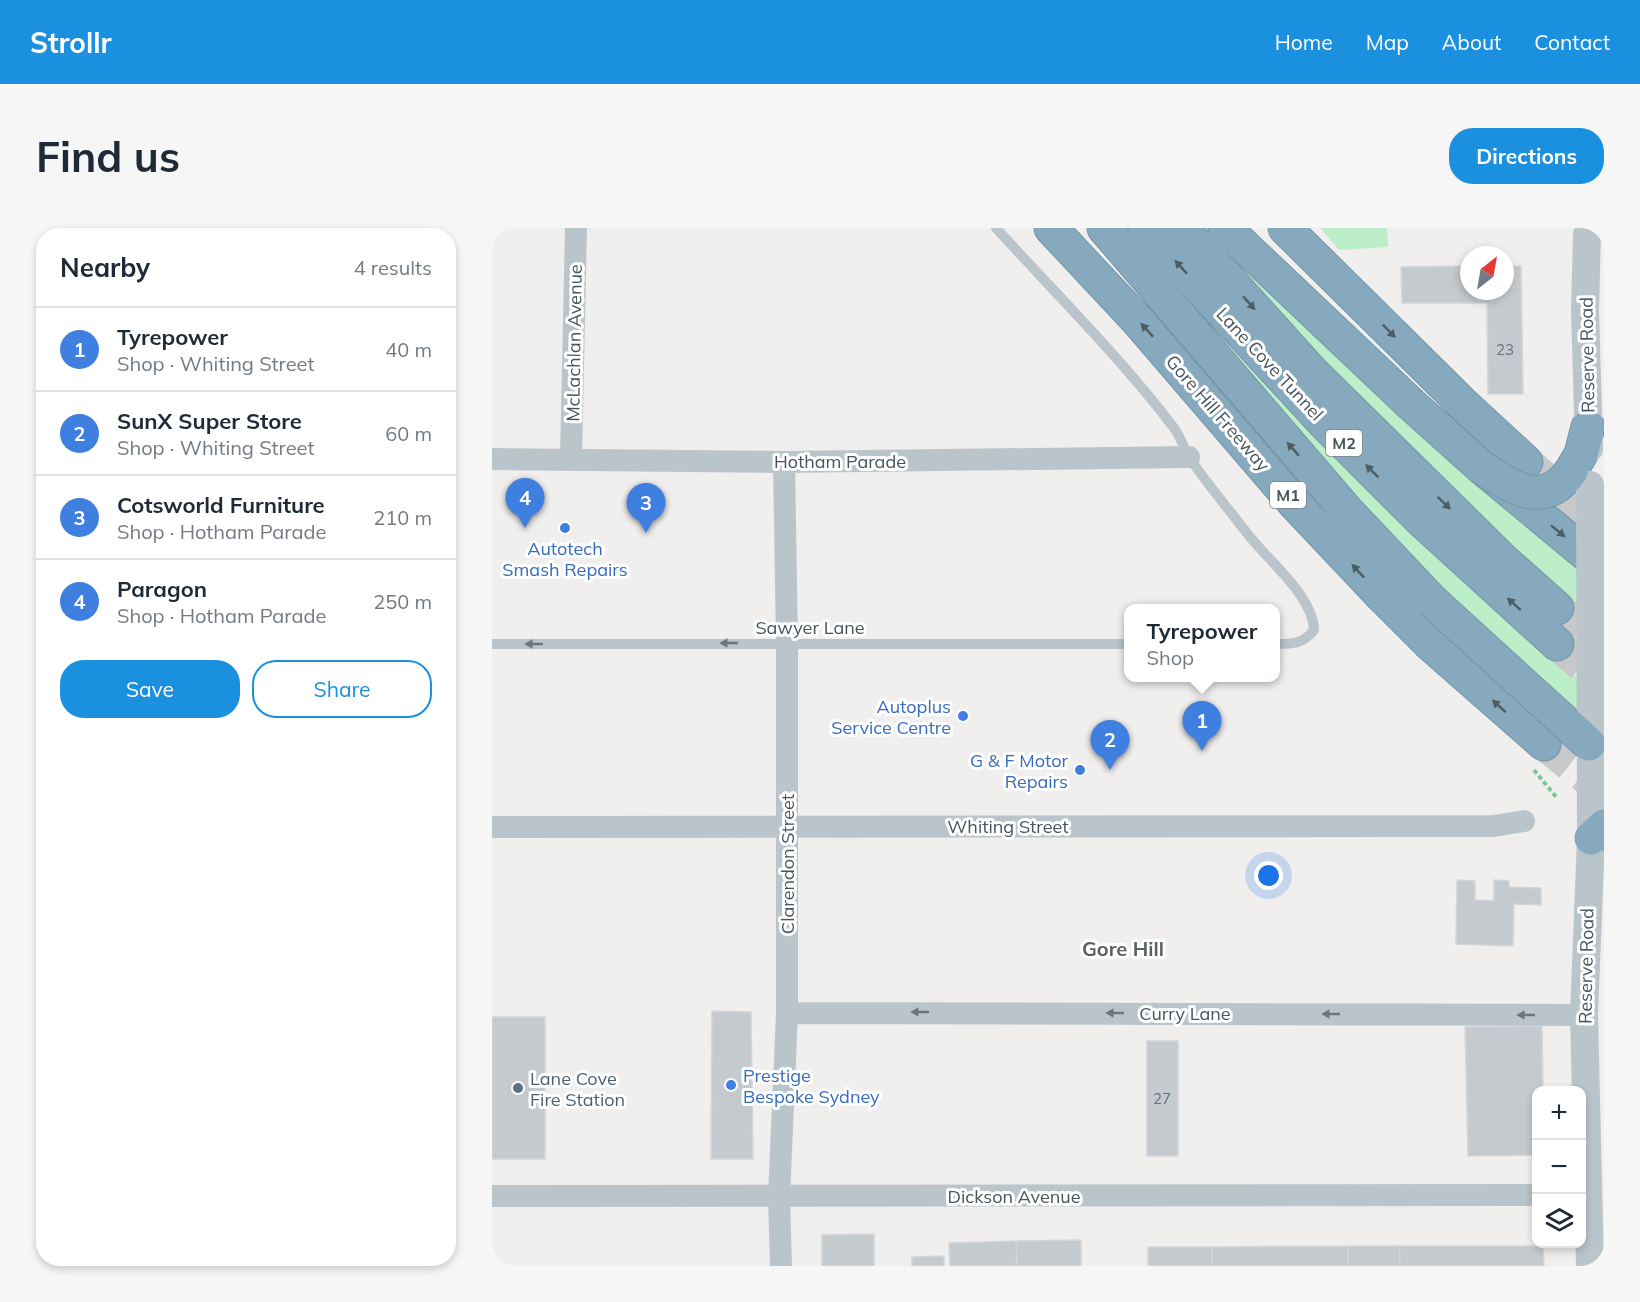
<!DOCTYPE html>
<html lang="en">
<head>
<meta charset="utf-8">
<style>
	:root { --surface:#fff; --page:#f6f6f7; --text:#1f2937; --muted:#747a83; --line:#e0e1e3; --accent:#1a90de }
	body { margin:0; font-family:Mulish,sans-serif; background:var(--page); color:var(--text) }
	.controls { position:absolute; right:18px; bottom:18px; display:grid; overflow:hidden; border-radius:12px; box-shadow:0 3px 9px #0003 }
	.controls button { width:54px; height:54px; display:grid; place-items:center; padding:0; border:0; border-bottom:2px solid var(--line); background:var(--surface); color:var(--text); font:30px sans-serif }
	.compass { position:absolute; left:968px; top:18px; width:54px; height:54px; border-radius:50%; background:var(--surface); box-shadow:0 3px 9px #0003; rotate:31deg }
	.you { position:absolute; left:777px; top:648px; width:21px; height:21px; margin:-15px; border:4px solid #fff; border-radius:50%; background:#1a73e8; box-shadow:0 0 0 9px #1a73e833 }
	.badge { display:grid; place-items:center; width:39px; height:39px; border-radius:50%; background:var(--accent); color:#fff; font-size:20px; font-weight:700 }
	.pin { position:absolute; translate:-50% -50px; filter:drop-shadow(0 2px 3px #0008) }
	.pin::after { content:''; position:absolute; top:32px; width:21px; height:18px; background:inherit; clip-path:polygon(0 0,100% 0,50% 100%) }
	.popup { position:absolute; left:632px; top:376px; width:156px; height:78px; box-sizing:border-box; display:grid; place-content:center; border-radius:12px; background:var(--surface); filter:drop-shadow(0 2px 4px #0005); font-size:20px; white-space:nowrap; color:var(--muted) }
	.popup b { font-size:22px; color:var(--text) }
	.popup::after { content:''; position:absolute; left:50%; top:100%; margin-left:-12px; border:12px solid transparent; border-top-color:var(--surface) }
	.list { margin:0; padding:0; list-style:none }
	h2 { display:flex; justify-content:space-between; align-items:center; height:78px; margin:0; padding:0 24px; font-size:26px }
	h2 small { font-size:20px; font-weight:400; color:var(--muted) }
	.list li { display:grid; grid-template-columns:39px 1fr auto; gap:18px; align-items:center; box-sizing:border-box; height:84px; padding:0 24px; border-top:2px solid var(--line) }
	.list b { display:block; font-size:22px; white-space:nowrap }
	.list p { margin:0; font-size:20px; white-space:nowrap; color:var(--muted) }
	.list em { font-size:20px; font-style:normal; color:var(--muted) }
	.actions { display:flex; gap:12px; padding:18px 24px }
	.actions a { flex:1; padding:14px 0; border:2px solid var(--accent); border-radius:24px; text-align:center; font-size:21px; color:var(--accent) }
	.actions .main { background:var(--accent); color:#fff }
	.icon { flex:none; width:33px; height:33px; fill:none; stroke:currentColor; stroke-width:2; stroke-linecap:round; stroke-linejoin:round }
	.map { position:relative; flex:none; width:1112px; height:1038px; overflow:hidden; border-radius:24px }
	header { display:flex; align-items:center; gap:36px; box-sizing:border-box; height:84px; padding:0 30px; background:var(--accent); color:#fff }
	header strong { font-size:28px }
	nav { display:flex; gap:33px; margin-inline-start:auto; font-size:21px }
	.intro { display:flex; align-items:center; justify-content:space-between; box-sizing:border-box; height:144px; padding:0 36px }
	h1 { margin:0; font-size:42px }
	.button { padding:15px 27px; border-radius:24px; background:var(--accent); color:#fff; font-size:21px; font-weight:700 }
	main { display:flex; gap:36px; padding:0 36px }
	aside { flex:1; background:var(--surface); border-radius:24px; box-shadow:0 3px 9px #0003 }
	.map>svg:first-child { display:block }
	.green { fill:#bceec8 }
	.building { fill:#c5cace; stroke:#d2d6da; stroke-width:1.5 }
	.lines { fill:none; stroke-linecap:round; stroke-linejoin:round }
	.motorway-tunnel { stroke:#c6c8c9; stroke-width:33; stroke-dasharray:33 16; stroke-linecap:butt }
	.motorway-casing { stroke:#7195a9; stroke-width:35 }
	.path { stroke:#75cc93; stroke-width:4; stroke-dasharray:4.5 3; stroke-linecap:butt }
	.service { stroke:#bac5cb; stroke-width:10 }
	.minor { stroke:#bac5cb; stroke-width:22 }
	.tertiary { stroke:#bac5cb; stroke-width:28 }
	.motorway { stroke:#86a9bd; stroke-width:33 }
	.motorway-bridge-casing { stroke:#7195a9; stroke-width:35; stroke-linecap:butt }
	.tertiary-bridge { stroke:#bac5cb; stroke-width:28 }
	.motorway-bridge { stroke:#86a9bd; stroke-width:33 }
	.oneway { fill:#4c5d65 }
	.oneway2 { fill:#69777d }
	.shop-dot { fill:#3f7fe0; stroke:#fff; stroke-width:2 }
	.service-dot { fill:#5c6f8a; stroke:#fff; stroke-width:2 }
	.labels { text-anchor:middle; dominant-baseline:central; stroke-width:6; stroke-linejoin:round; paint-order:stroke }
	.number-label { font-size:15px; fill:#667278 }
	.shield { fill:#fff; stroke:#7e888c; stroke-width:1.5 }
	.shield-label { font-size:16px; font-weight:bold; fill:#46555b }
	.street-label { font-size:18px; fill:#46555b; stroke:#fff }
	.shop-label { font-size:18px; fill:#366cbe; stroke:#fff; text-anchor:end }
	.service-label { font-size:18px; fill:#4e5e75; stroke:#fff; text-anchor:start }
	.neighbourhood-label { font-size:20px; font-weight:bold; fill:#5b6063; stroke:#fff }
</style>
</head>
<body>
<header>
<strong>Strollr</strong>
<nav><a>Home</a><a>Map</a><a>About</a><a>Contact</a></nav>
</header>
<div class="intro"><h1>Find us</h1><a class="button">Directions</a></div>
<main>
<aside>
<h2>Nearby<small>4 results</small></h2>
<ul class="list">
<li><span class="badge" style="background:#3f7fe0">1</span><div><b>Tyrepower</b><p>Shop · Whiting Street</p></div><em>40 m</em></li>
<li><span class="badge" style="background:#3f7fe0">2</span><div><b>SunX Super Store</b><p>Shop · Whiting Street</p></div><em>60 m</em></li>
<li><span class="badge" style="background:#3f7fe0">3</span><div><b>Cotsworld Furniture</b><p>Shop · Hotham Parade</p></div><em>210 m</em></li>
<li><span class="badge" style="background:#3f7fe0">4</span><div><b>Paragon</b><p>Shop · Hotham Parade</p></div><em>250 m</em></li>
</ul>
<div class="actions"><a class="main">Save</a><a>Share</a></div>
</aside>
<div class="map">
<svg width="1112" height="1038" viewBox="0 0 1112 1038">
	<rect width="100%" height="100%" fill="#f1eeee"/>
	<path class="green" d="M712,0H723L1112,358V397L1027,327L877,182Z
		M828,0H895L896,19L847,22Z
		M631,1L755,132L795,179L851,234L1029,403L1112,472V507L1030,437L893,303Z"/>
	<path class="building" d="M977,38V63H1013V38H1029L1031,166H996L995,75H910L909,39Z
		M965,652L983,653V672L1002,673V652L1017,653V659L1049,660V677L1022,676L1021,718L964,716Z
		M220,783L259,784L261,931H219Z
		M0,789H53V931H0Z
		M1050,798L1051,862H1044V927L976,928L973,799Z
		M655,813H686V928H655Z
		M382,1006V1038H330V1007Z
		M589,1012V1038H525L524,1013Z
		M524,1013L525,1038H458L457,1015Z
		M856,1018V1038H720V1019Z
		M856,1018H907L908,1038H856Z
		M907,1018H1051L1052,1038H908Z
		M656,1019H720V1038H656Z
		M452,1028V1038H420V1029Z"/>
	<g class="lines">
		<path class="motorway-tunnel" d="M1034,234L1112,301
			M1065,380L1112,419
			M1065,416L1112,456
			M1052,516L1112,564"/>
		<defs>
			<path id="motorway" d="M559,0L646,93L804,277L889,367L937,415L1052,516
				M612,0L855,283L940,373
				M653,0L833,196L928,291L1065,416
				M690,0L820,144L1012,333L1065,380
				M733,0L921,178L989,239L1112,341
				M793,0L970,175L1034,234
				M1079,243L1089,226L1096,199"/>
		</defs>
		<use href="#motorway" class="motorway-casing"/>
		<path class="path" d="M1042,542L1065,570"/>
		<path class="service" d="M504,0C564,66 628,129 682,200C689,209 692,222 699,232C716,257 736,280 754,304C775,332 821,367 822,402C811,416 801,416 783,416
			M0,416H636"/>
		<path class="minor" d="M79,230L84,0
			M0,231L292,234L697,229
			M0,599L1002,598L1032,593
			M295,785L1092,787
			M0,968L1044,967
			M289,1038L287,969L295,785V416L292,234"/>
		<path class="tertiary" d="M1095,7L1093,81L1097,221
			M1098,1038L1092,787L1099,610"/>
		<use href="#motorway" class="motorway"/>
		<defs>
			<path id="motorway-bridge" d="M989,239C1019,259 1052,282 1079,243
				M940,373L1097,516
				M1099,610L1112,598"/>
		</defs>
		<use href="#motorway-bridge" class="motorway-bridge-casing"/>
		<path class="tertiary-bridge" d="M1098,257L1099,610"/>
		<use href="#motorway-bridge" class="motorway-bridge"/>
	</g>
	<defs><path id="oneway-solid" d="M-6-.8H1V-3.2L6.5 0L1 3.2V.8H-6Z" transform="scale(1.5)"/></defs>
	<g class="oneway">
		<use href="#oneway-solid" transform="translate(689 39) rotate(-132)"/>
		<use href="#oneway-solid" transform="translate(757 75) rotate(48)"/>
		<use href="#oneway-solid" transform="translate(655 102) rotate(-132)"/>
		<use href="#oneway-solid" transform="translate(897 103) rotate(46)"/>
		<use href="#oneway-solid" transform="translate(801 221) rotate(-131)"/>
		<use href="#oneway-solid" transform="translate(880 243) rotate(-135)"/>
		<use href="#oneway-solid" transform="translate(952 275) rotate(44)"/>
		<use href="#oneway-solid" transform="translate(1066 303) rotate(39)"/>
		<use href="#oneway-solid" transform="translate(866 343) rotate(-133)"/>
		<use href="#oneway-solid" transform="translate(1022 376) rotate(-138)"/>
		<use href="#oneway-solid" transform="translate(1007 478) rotate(-138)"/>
	</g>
	<g class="oneway2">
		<use href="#oneway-solid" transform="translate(237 415) rotate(180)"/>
		<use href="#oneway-solid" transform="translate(42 416) rotate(180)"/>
		<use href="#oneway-solid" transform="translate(428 784) rotate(-180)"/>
		<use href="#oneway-solid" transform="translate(623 785) rotate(-180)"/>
		<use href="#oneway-solid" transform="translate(839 786) rotate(-180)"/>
		<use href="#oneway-solid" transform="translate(1034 787) rotate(-180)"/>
	</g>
	<g class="shop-dot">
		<circle cx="73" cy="300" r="6"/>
		<circle cx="471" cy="488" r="6"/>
		<circle cx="588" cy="542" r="6"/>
		<circle cx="239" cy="857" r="6"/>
	</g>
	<circle class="service-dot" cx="26" cy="860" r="6"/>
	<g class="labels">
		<g class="number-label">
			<text x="1013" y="121">23</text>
			<text x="670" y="870">27</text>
		</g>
		<g class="shield">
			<rect x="834" y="202" width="36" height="26" rx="4.5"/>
			<rect x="778" y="254" width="36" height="26" rx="4.5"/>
		</g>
		<g class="shield-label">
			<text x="852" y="215">M2</text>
			<text x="796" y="267">M1</text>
		</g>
		<g class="street-label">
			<text transform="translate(82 115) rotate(-89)">McLachlan Avenue</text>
			<text transform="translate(1095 127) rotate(-91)">Reserve Road</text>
			<text transform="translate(778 136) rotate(47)">Lane Cove Tunnel</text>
			<text transform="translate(726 185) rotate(49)">Gore Hill Freeway</text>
			<text x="348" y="233">Hotham Parade</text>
			<text x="318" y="399">Sawyer Lane</text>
			<text x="516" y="598">Whiting Street</text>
			<text transform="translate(295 636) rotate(-90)">Clarendon Street</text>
			<text transform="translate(1094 738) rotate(-89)">Reserve Road</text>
			<text x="693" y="785">Curry Lane</text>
			<text x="522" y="968">Dickson Avenue</text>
		</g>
		<g class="shop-label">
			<text x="73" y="320" text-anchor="middle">Autotech<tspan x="73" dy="21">Smash Repairs</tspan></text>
			<text x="459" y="478">Autoplus<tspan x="459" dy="21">Service Centre</tspan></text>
			<text x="576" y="532">G &amp; F Motor<tspan x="576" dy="21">Repairs</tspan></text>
			<text x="251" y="847" text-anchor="start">Prestige<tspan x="251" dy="21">Bespoke Sydney</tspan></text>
		</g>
		<g class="service-label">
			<text x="38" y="850">Lane Cove<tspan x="38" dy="21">Fire Station</tspan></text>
		</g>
		<g class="neighbourhood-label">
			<text x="631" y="720">Gore Hill</text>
		</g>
	</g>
</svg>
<div class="controls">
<button>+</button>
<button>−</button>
<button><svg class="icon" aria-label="layers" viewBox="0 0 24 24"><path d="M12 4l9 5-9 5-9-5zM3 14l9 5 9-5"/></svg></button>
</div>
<svg class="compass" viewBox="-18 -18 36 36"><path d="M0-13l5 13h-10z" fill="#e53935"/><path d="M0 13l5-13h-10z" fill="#747a83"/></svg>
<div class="you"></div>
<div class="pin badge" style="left:710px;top:523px;background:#3f7fe0">1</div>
<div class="popup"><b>Tyrepower</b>Shop</div>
<div class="pin badge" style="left:618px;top:542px;background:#3f7fe0">2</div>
<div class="pin badge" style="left:154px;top:305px;background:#3f7fe0">3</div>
<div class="pin badge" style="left:33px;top:300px;background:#3f7fe0">4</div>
</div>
</main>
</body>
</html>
